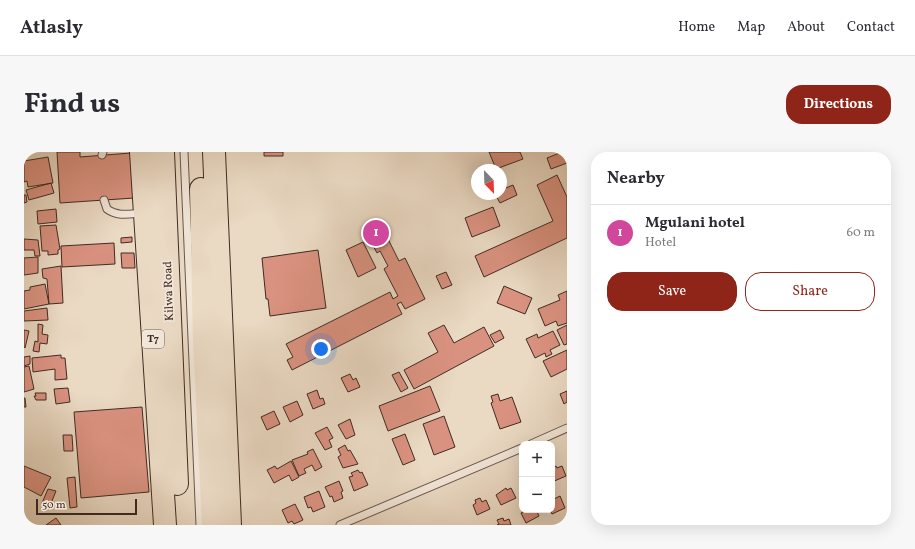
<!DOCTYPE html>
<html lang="en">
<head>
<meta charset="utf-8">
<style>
	:root { --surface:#fff; --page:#f7f7f7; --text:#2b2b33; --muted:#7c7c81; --line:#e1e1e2; --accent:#8f2418 }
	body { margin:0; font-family:Vollkorn,serif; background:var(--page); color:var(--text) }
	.controls { position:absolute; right:12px; bottom:12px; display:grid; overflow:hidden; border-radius:8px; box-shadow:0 4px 16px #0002 }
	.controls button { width:36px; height:36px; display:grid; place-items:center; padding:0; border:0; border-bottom:1px solid var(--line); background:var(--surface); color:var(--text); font:20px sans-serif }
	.compass { position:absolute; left:447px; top:12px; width:36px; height:36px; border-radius:50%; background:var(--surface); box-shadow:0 4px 16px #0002; rotate:157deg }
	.scale { position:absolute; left:12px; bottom:10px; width:101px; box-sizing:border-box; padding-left:4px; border:2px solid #402b23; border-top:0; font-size:11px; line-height:14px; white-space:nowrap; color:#402b23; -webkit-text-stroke:3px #f1e6d8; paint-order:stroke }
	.you { position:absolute; left:297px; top:197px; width:14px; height:14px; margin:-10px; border:3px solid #fff; border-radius:50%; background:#1a73e8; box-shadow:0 0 0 6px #1a73e833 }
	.badge { display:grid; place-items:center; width:26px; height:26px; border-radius:50%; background:var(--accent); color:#fff; font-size:13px; font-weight:700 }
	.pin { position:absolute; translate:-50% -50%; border:2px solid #fff; box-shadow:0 1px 4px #0006 }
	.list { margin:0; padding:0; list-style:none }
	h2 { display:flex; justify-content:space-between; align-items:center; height:52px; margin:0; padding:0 16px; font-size:17px }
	h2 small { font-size:13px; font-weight:400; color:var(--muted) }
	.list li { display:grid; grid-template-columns:26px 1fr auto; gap:12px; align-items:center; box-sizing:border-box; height:56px; padding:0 16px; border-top:1px solid var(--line) }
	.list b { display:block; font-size:15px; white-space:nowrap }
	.list p { margin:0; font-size:13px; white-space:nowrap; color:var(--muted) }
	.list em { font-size:13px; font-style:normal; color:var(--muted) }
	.actions { display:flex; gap:8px; padding:12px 16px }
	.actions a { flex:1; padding:9px 0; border:1px solid var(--accent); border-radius:16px; text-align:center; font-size:14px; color:var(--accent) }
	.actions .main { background:var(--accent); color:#fff }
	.map { position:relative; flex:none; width:543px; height:373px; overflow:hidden; border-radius:16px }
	header { display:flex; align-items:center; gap:24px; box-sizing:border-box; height:56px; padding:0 20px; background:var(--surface); border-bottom:1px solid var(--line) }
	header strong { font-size:19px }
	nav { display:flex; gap:22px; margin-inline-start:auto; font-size:14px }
	.intro { display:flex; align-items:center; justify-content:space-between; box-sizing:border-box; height:96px; padding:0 24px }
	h1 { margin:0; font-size:28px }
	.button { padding:10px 18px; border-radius:16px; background:var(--accent); color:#fff; font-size:14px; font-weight:700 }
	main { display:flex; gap:24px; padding:0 24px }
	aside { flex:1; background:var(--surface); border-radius:16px; box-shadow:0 4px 16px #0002 }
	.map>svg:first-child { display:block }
	.building { fill:#da9280; stroke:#402b23 }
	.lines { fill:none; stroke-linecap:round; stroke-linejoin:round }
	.service-casing { stroke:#6a564b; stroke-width:9 }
	.trunk-casing { stroke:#402b23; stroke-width:24 }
	.service { stroke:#f1e6d8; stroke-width:7 }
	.trunk { stroke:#ead9c3; stroke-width:22 }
	.labels { text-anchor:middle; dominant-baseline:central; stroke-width:3.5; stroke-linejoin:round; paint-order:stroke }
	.shield { fill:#f1e6d8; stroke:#756359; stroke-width:1 }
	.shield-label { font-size:11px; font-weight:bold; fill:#402b23 }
	.street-label { font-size:12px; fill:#402b23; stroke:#f1e6d8 }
</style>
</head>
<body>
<header>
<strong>Atlasly</strong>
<nav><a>Home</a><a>Map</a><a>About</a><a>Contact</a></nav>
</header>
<div class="intro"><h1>Find us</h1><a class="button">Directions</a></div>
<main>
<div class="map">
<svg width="543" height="373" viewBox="0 0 543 373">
	<rect width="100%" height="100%" fill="#ead9c3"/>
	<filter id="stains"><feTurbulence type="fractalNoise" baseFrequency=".005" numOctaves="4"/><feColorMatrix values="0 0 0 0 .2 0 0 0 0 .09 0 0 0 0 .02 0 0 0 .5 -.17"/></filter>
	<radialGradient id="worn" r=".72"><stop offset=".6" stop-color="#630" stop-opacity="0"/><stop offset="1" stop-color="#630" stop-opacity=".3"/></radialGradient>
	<path class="building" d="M33,0H56V5L107,1L110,46L36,51Z
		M240,0H259V4H240Z
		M465,0H496L499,7L472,17Z
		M538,0H543V11L527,17L523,6Z
		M24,5L29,31L4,35L3,29L0,30V9Z
		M533,23L543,45V86L460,125L451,104L529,69L513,33Z
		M27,31L30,41L5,48L2,38Z
		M489,33L493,43L476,51L471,42H477V38Z
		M0,43H2L3,50L0,51Z
		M469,55L476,74L448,85L441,66Z
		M32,57L33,70L14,72L13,59Z
		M32,73L36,97L34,98V102L24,103V99H18L16,74Z
		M361,81L375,109L381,106L401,147L381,157L377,150L373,152L378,162L268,218L263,208L269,205L262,192L366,140L369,147L374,144L360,117L364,114L356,99L353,101L346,88Z
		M108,85V90L97,91V86Z
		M0,87L14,88L16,104H11L10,98H0Z
		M339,90L352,116L334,125L322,98Z
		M90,91L91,112L38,115L37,94Z
		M294,98L302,156L246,164L244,147H242L238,106Z
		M97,101H110L111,116H98Z
		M14,105V121L0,123V106Z
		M37,114L39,151L25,152L23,127L19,126L18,117Z
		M422,120L428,133L418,137L412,124Z
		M21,132L25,152L0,157V139L6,138V135Z
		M480,134L508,146L501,162L473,151Z
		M543,139V171L534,174L532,169L521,174L514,157L536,148L534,143Z
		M23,156L24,168L0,169V159Z
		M14,172L19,173L18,182L24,183L23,192L16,191L15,200L9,199L11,189L14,190Z
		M420,173L430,191L460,175L470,194L390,237L380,218L414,200L404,181Z
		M543,173V192L540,193L533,178Z
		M0,178L5,179L1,196L0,195Z
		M476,178L480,186L471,191L466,183Z
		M529,179L536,193L526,198L528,202L522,205L521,201L511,206L502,187L513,182L514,186Z
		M543,198V217L527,225L519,209Z
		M37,203V206H41L43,227L31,228V217L9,220L8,206Z
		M6,204V212L0,214V205Z
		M5,214L10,237L0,240V215Z
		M375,220L384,236L377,240L368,223Z
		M326,222L329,228L332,226L336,235L324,240L317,226Z
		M406,234L416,259L364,279L355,254Z
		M44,236L46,250L32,252L30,237Z
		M293,238L296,247L299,246L301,252L289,257L283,242Z
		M543,239V250L540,252L536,242Z
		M11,241H22V248H12L10,244H12Z
		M474,242L476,249L488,245L497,270L476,277L467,251L469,250L467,244Z
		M0,246H1L2,255H0Z
		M273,249L279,263L266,270L259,255Z
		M118,255L125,340L57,346L50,260Z
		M250,259L256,272L243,278L237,265Z
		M420,264L431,295L410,303L399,272Z
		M326,267L331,283L322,287L314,273Z
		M303,275L309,286L305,288L308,295L301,298L291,281Z
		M381,282L391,308L379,313L368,287Z
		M39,283H48L49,299H40Z
		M321,293L324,299L326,298L334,312L319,316L314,305L317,303L314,297Z
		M289,297L298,315L291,319L288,313L280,317L282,321L275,324L268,308L284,302L283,300Z
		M267,309L275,325L268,329L265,323L250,331L243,318L251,314L253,317Z
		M0,314L27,325L17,344L0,335Z
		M532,314L533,316L538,314L542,324L528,330V316Z
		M334,318L336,321L338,320L344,333L330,339L325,325L329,324L327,321Z
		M51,325L53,355L46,356L43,326Z
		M315,329L319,339L317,340L319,346L310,350L308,344L306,345L301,335Z
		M482,336L483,338L487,336L492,346L477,353L472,343Z
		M24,337L32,339L26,354L18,351Z
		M295,339L301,355L289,360L287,355L284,356L280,345Z
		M536,344L541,356L528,362L526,358H528V348Z
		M456,346L458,350L462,348L466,357L453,363L449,353L452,351L451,348Z
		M271,352L279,368L270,372L268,369L264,371L258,358Z
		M503,358H512L515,364L502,371L497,361Z
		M32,366L37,373H22Z
		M479,366L480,369L485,367L487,373H473L475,372L473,368Z"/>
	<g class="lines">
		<defs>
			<path id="service" d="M160,0L176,373
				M78,3L79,0
				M80,48L83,57C94,65 105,62 118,61
				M507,292L543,276
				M316,373L498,296"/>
			<path id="trunk" d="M117,0L141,373
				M139,0L153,332
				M190,0L206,373
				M177,37L180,189L189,373"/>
		</defs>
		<use href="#service" class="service-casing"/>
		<use href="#trunk" class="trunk-casing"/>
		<use href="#service" class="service"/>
		<use href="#trunk" class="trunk"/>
	</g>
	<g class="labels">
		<rect class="shield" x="118" y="178" width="22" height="18" rx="3"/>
		<g class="shield-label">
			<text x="129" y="187">T7</text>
		</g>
		<g class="street-label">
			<text transform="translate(145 139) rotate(-92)">Kilwa Road</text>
		</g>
	</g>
	<rect width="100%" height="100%" filter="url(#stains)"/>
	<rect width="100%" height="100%" fill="url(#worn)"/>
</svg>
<div class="controls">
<button>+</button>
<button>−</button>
</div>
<svg class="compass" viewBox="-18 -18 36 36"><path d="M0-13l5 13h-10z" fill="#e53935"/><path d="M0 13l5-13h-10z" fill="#7c7c81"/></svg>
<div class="scale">50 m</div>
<div class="you"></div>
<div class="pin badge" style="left:352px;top:81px;background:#d1479c">1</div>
</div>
<aside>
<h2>Nearby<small></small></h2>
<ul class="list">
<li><span class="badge" style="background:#d1479c">1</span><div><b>Mgulani hotel</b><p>Hotel</p></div><em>60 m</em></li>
</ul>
<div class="actions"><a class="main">Save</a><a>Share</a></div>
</aside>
</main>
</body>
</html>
